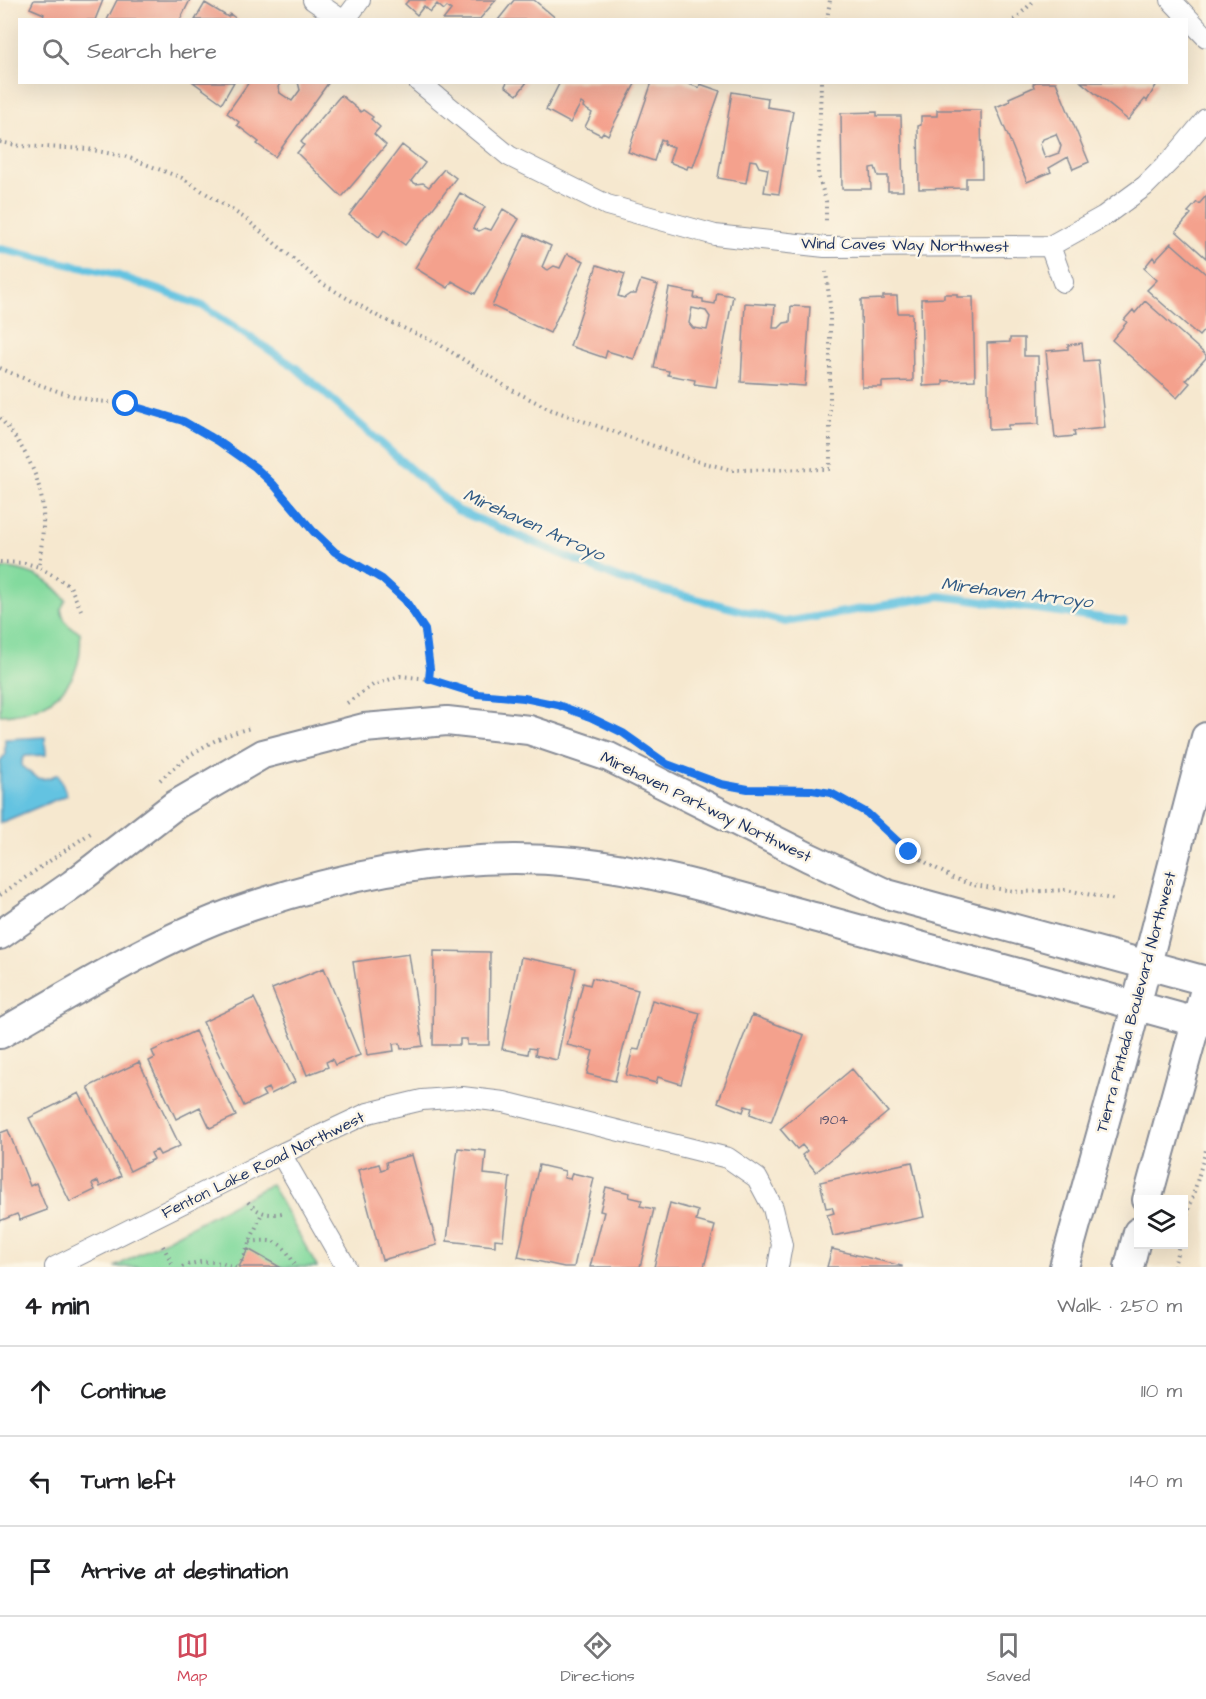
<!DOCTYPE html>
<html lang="en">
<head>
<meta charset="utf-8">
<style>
	:root { --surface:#fff; --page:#f2f2f2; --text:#202124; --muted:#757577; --line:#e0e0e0; --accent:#d1495b }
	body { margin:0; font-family:"Architects Daughter",sans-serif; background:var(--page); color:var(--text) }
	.controls { position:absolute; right:18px; bottom:18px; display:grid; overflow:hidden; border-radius:0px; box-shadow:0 6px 24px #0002 }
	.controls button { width:54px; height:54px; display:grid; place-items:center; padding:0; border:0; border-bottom:2px solid var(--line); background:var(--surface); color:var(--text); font:30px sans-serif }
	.stop { position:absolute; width:18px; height:18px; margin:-14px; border:4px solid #1a73e8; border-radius:50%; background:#fff }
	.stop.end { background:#1a73e8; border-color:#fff; box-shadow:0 2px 6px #0008 }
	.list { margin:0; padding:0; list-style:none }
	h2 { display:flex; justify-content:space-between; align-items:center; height:78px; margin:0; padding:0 24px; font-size:26px }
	h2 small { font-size:20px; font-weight:400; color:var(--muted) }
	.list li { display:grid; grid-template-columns:39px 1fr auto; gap:18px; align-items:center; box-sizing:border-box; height:90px; padding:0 24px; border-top:2px solid var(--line) }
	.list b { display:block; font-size:22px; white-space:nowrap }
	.list em { font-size:20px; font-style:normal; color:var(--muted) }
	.icon { flex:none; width:33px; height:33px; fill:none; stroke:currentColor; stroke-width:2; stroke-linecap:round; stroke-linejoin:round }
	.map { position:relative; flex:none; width:1206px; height:1267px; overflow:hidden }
	.search { position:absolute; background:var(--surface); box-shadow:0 6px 24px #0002; left:18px; right:18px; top:18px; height:66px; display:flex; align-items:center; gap:15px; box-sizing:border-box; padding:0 21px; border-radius:0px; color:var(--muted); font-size:22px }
	.sheet { height:348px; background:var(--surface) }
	nav { display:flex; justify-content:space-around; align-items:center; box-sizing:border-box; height:84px; border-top:2px solid var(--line); background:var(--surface); font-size:16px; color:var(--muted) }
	nav a { display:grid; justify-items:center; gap:3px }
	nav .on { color:var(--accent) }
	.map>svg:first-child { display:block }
	.green { fill:#83da9e; stroke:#4f847e; stroke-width:1.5 }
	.water { fill:#63c3e1; stroke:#3f79a0; stroke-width:1.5 }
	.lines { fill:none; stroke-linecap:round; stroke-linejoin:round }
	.stream { stroke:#63c3e1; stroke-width:8 }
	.building { fill:#f4a18d; fill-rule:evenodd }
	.street-casing { stroke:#888c96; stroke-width:22 }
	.secondary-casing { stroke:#888c96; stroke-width:32 }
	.path { stroke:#888c96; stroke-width:4; stroke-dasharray:1.5 4.5; stroke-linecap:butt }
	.street { stroke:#fff; stroke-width:20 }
	.secondary { stroke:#fff; stroke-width:28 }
	.route { stroke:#1a73e8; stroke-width:8 }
	.labels { text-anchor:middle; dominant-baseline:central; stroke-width:5; stroke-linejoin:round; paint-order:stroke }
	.number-label { font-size:14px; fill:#514c6a }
	.street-label { font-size:16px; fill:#1b2f5e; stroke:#fcf5e5 }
	.water-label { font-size:18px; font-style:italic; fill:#315b85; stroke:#fcf5e5 }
</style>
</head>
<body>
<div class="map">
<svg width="1206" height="1267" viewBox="0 0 1206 1267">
	<rect width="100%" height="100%" fill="#fcf5e5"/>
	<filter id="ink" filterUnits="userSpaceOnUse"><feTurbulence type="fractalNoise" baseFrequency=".0167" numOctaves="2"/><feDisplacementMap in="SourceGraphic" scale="12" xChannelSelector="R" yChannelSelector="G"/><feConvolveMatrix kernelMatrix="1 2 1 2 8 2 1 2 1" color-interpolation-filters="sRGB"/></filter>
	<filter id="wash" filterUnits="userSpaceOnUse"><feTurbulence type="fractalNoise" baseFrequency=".008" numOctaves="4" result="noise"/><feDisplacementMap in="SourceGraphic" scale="24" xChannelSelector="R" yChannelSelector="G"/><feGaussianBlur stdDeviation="1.35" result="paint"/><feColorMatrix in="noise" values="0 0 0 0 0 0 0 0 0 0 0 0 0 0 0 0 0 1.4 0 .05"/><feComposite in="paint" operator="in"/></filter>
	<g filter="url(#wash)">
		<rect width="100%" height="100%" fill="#f6e8cf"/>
		<path class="green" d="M9,568C34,572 51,580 66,600L61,609C64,621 67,627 80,632C85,685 49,713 0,715V569Z
			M271,1184L317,1267H115Z"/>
		<path class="water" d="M45,737L46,755L25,756L22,761V766C36,779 40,783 58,774L67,795L0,823V761L5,755V739Z"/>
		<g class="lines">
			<path class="stream" d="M0,249L117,275L203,306L295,367L457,510L620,579L785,622L940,596L1124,621"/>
		</g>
		<g id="blocks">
			<path class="building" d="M34,0H103L95,20H48L43,18L44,14L30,8Z
				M117,0H190L180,20H107Z
				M409,0H496L479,20H443L451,10L447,7L444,10L437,4L430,12L424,6L417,15L405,4Z
				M514,0H534L558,20H498Z
				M205,3L228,17L230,14L238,20H195Z
				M193,82H234L222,103Z
				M249,82H281L278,87L280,93L292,101L300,90L298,82H329L275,157L257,144L259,142L237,125L239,122L227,113Z
				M507,82H527L517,95L505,86Z
				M560,82H636L608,135L603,132L601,135L585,127L592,113L583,107L584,105L581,103L570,123L546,110Z
				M652,82H684L699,88L700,84L720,91L693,167L688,166L687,169L669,162L674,147L664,144L665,141L661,139L654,161L628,152Z
				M1036,82H1056L1089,162L1073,169L1068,157L1049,168L1051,172L1027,182L996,107L1010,101L1009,98L1034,87L1033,84ZM1056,134L1061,146L1059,153L1045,158L1040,144L1043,139Z
				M1081,82H1158L1147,101L1145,99L1128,120Z
				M732,92L768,98L767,107L793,111L779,194L764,192L768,169L759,167L756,161L750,160L746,183L718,178Z
				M341,95L361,112L363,110L373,117L371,119L380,127L374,134L386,145L342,197L297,153L304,145L301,142Z
				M937,110H981L982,178H966V188L919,189L918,126L921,125V116H937Z
				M877,112V116H901L903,191H888V176H878L875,167L870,168L871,189H842L841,113Z
				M402,145L425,163L411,181L416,184L423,183L429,187L444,169L456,178L405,245L384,230L379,237L349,215Z
				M460,193L485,207L473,228L479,231L485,228L491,230L503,209L519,219L475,294L452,281L448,288L415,268Z
				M1206,196V258L1176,231L1191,214L1188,212L1197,202L1199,204Z
				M525,234L551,246L542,267L548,270L554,266L560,268L567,254L584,261L550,333L492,306Z
				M1171,243L1206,274V328L1199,336L1147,290L1157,280L1144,268L1153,257L1155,260Z
				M597,265L625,274L618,296L624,298L630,294H636L641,280L658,285L634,359L607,351L605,358L570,346Z
				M669,288L695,293L694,298L703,299V302L715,304L717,293L733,296L716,387L694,384L695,380L668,375L669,371L654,368ZM692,308L706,311L710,317L707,330L693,328L689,323Z
				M944,294H957V297H973L975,380L943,381V385L923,386L921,299L944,298Z
				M883,296H897L898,313H912L913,381L882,382V387H862L861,300L883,299Z
				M1145,301L1206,355V358L1186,380L1190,383L1177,398L1112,340L1127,322L1124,320L1133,310L1135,313Z
				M745,303L775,305L773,328H779L784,323L790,322L791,306L810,307L805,386L741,382Z
				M1010,338H1024V356H1038L1039,424L1008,425V429L989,430L987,343L1010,342Z
				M1082,343L1084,361L1098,360L1105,428L1074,431L1075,436L1055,438L1046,351L1068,349V345Z
				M434,951L490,952L489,1045H467V1039H460V1045H433Z
				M409,954L423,1046L401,1049L400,1043L393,1044L394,1051L367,1055L353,962Z
				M521,957L576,968L557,1060L535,1055L536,1049L529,1048L528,1054L502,1049Z
				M324,968L360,1055L335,1065L332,1059L326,1062L328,1067L307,1075L272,989Z
				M592,978L638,990L615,1081L587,1074L593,1051L567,1045L583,983L590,985Z
				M254,998L295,1082L271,1094L268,1088L262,1091L265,1096L244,1106L203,1022Z
				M652,1000L700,1013L681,1084L658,1077L656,1083L626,1075L633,1049L639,1050Z
				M752,1015L804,1035L771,1122L750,1114L752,1108L745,1106L743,1112L718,1102Z
				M195,1031L236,1116L210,1128L200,1107L176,1119L149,1061L155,1058L152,1051Z
				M139,1062L180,1146L160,1155L157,1150L151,1153L154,1159L130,1171L88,1087Z
				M852,1069L888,1112L816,1172L802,1155L807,1151L802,1145L797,1149L780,1129Z
				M79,1093L121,1176L100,1187L98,1181L92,1184L95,1190L70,1202L29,1118Z
				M8,1130L30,1186L36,1183L47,1210L20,1220L17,1214L0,1221V1133Z
				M458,1148L486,1151L484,1174L510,1177L503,1240L495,1239V1246L447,1241Z
				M412,1155L437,1245L382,1260L358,1170L379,1164L381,1170L387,1168L386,1162Z
				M912,1162L924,1217L833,1236L827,1215L834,1213L832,1207L826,1208L820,1182Z
				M539,1165L565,1171L564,1178L570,1179L572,1173L594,1178L574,1267H564L518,1257Z
				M606,1187L630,1193L629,1197L642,1200L640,1206L654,1209L640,1267H590L604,1212L600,1211Z
				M670,1203L698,1211L696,1221L715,1226L704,1267H654Z
				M248,1249L280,1267H239Z
				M832,1249L902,1266V1267H827Z"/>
		</g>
	</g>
	<g filter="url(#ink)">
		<use href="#blocks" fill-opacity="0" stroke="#888c96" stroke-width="1.5"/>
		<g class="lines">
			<defs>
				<path id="street" d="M313,0L342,20
					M1171,0L1206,37
					M345,20L360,0
					M419,82L509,156L607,205L715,235L825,247L1050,246L1104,216L1145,186L1175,156L1206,119
					M1050,246L1063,282
					M281,1154L346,1267
					M55,1267L281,1154L368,1113L422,1100L462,1097L504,1102L728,1158L757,1178L773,1208L782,1245L778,1267"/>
				<path id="secondary" d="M0,935L73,884L175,805L263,754L364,728L447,721L529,730L609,757L808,857L887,894L1206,981
					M0,1034C81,988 163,935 252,906C355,872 465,851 574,862C659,871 743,898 825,920C949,954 1072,988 1196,1022
					M1147,1200L1206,986
					M1064,1267L1122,1060L1206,737
					M1129,1267L1138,1232"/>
			</defs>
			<use href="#street" class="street-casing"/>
			<use href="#secondary" class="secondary-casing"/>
			<path class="path" d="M827,20L830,0
				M1014,20L1035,0
				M821,82L818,175L826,201V224
				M0,142L20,146L88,149L127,157L182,178L246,219L323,284L381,318L437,343L510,389L552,410L696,461L733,470L830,469V305L826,272
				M0,368C29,381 58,393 90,400C102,402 114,402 126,404C145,408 165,414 183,421C222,438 260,468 288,500C303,517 316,535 333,551C355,570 384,576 404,599C423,621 432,650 429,679
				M0,418C22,443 41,476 43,511C44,529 41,549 39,567L70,586L81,610
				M0,562L25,563L39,567
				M347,703L373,685L400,676L429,679L477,694L524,698L558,705L607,725
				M160,780C189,754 213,737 251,728
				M728,785L748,789L811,790L831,793L867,813L910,852L930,865L953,878L973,885L1020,892L1067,890L1116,900
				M0,895L92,832
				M248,1202C258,1213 268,1216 282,1213
				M1184,1227L1206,1150
				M250,1242C278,1238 283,1243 296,1267
				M163,1246L174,1267
				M182,1267C201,1259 217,1261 236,1267
				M239,1267L262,1213
				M1174,1267L1179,1244"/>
			<use href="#street" class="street"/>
			<use href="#secondary" class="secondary"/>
		</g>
	</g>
	<g class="lines" filter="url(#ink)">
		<path class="route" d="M126,404L183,421L218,441L255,467L274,485L313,531L335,552L382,579L405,600L425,630L430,669L429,679L477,694L524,698L558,705L590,717L623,733L667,764L721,784L748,789L812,790L831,793L867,813L909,852"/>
	</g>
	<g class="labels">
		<g class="number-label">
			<text x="834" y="1120">1904</text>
		</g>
		<g class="street-label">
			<text transform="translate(905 245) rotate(1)">Wind Caves Way Northwest</text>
			<text transform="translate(706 807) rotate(26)">Mirehaven Parkway Northwest</text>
			<text transform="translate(1136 1002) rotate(-75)">Tierra Pintada Boulevard Northwest</text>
			<text transform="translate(263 1165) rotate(-26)">Fenton Lake Road Northwest</text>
		</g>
		<g class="water-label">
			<text transform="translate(534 525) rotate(24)">Mirehaven Arroyo</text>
			<text transform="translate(1017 593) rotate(7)">Mirehaven Arroyo</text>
		</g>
	</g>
</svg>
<div class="controls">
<button><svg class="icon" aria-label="layers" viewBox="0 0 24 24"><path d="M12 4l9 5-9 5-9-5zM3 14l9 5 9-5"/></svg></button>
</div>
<div class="stop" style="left:126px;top:404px"></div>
<div class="stop end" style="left:909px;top:852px"></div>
<div class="search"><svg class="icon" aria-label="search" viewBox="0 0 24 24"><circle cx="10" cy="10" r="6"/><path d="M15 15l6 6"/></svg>Search here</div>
</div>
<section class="sheet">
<h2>4 min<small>Walk · 250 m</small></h2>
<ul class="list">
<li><svg class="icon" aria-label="ahead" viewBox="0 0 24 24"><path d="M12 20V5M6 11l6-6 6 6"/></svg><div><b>Continue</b></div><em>110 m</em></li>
<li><svg class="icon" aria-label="left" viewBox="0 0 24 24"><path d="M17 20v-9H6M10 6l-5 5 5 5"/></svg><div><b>Turn left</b></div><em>140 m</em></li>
<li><svg class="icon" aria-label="arrive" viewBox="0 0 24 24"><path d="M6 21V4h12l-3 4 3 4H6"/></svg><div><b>Arrive at destination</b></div></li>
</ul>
</section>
<nav>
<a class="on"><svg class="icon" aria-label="map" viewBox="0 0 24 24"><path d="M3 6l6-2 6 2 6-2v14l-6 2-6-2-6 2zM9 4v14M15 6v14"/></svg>Map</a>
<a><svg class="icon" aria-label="directions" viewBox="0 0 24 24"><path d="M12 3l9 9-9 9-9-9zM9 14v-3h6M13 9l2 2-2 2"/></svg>Directions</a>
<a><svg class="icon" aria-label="saved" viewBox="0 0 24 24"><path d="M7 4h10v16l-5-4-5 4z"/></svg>Saved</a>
</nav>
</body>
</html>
